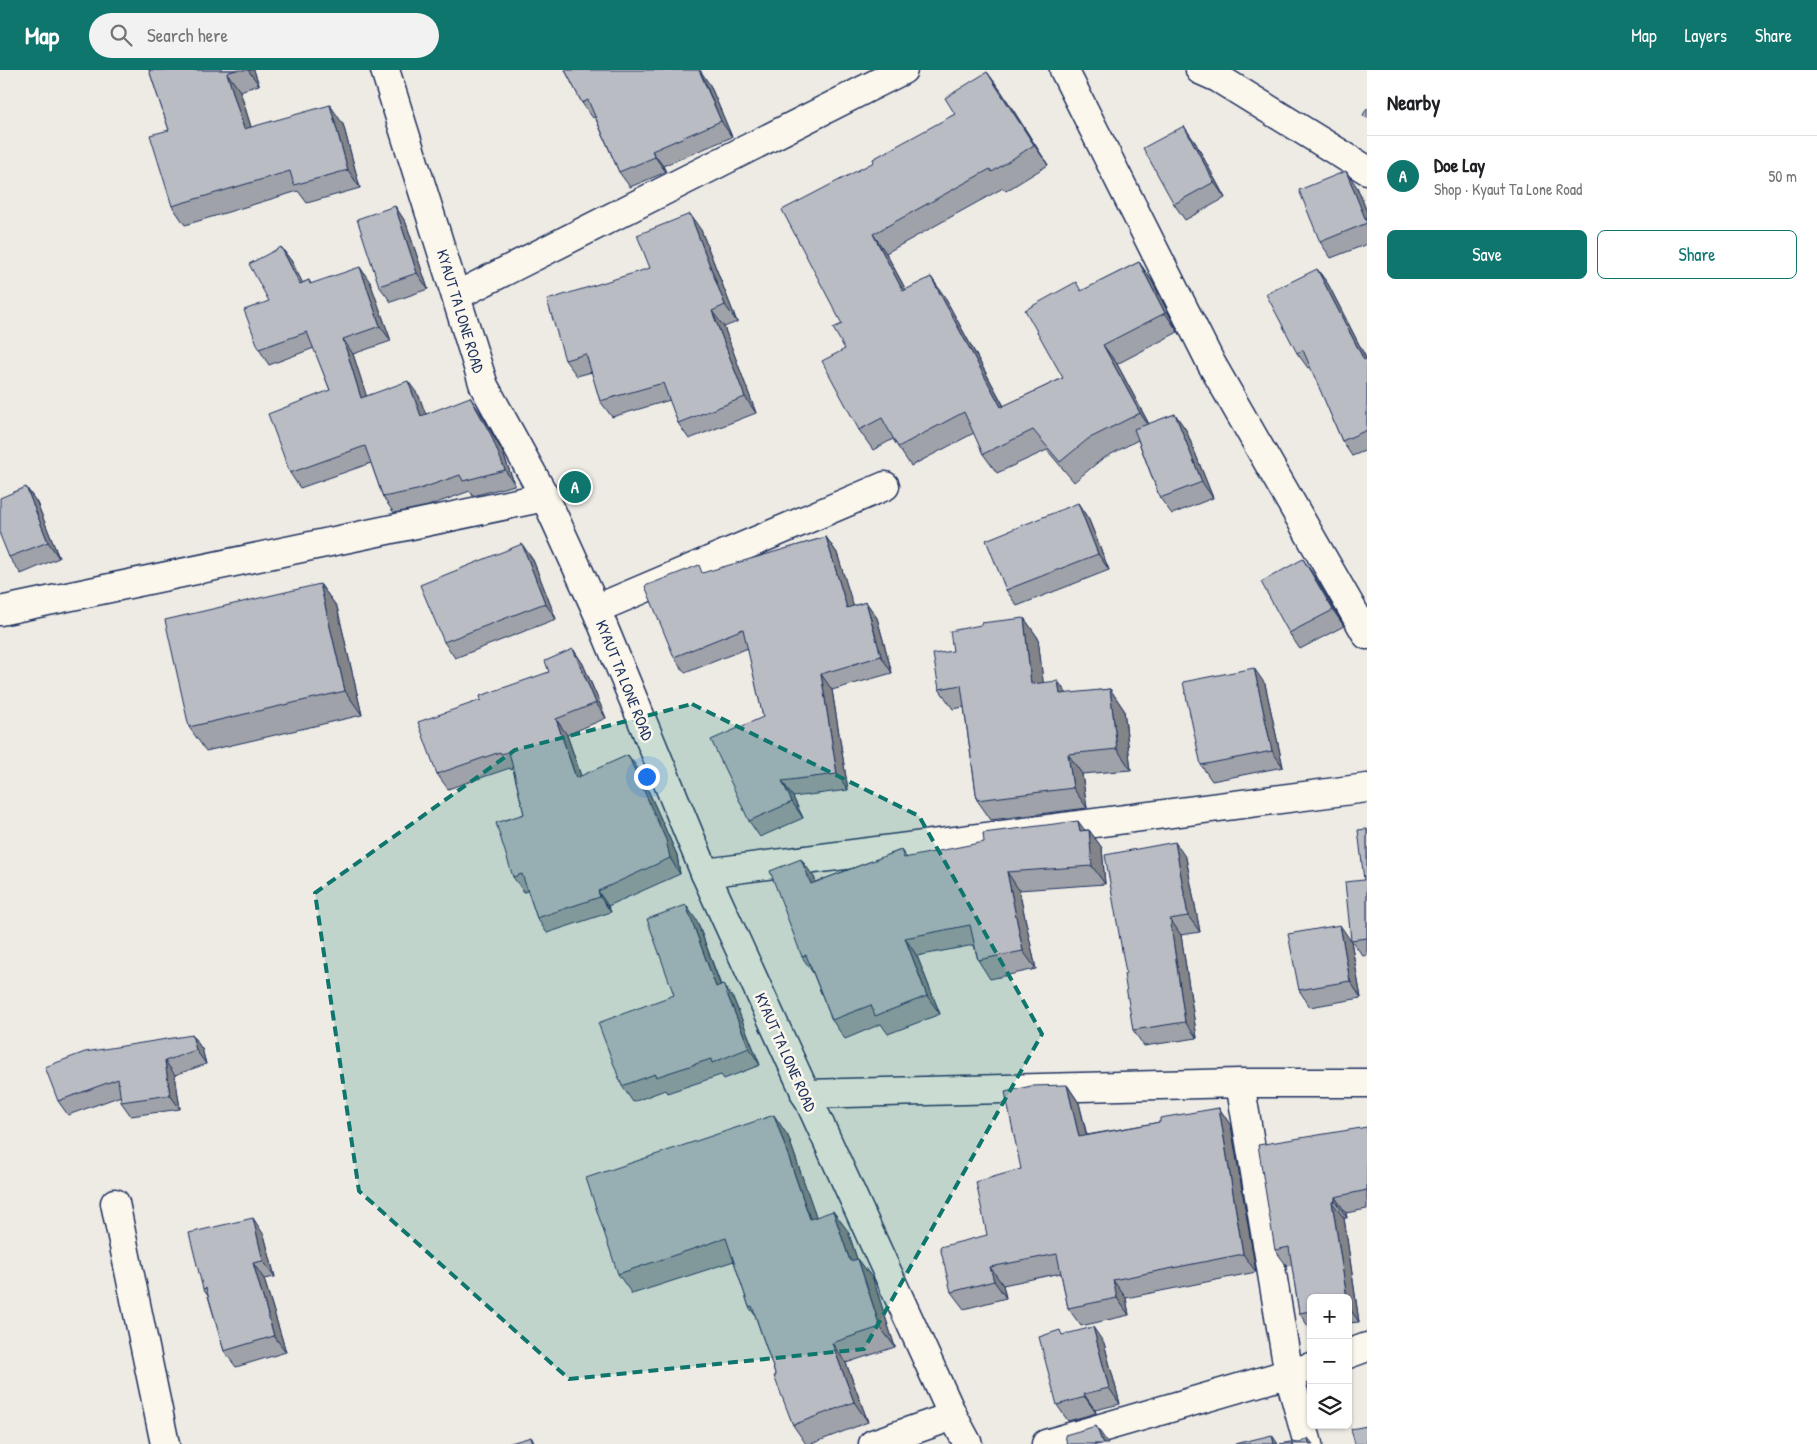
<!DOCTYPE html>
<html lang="en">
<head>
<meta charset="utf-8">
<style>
	:root { --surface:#fff; --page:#f2f2f2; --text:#202124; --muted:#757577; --line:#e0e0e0; --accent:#0f766e }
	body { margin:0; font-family:"Patrick Hand",sans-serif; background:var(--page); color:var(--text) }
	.controls { position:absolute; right:15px; bottom:15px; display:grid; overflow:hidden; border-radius:8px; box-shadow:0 1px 4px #0004 }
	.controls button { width:45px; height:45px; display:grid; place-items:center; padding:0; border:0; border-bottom:1px solid var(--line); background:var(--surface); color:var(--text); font:25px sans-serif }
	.you { position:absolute; left:646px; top:706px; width:18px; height:18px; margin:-12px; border:4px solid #fff; border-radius:50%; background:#1a73e8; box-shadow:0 0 0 8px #1a73e833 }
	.badge { display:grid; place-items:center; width:32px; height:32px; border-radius:50%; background:var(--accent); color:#fff; font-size:16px; font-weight:700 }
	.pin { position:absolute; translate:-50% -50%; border:2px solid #fff; box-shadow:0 1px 5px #0006 }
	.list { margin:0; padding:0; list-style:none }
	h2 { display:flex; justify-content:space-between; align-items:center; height:65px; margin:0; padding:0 20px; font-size:21px }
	h2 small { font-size:16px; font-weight:400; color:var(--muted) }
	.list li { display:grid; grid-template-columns:32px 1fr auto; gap:15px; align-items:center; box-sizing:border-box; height:80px; padding:0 20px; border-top:1px solid var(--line) }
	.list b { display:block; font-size:19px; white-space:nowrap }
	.list p { margin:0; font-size:16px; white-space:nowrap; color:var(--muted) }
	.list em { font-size:16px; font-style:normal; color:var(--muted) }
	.actions { display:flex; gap:10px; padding:15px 20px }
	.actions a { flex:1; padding:11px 0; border:1px solid var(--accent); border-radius:8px; text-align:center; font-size:18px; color:var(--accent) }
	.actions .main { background:var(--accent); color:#fff }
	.icon { flex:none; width:28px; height:28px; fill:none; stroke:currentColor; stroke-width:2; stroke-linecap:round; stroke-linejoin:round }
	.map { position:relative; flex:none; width:1367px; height:1374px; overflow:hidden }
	header { display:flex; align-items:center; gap:30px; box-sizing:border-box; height:70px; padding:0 25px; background:var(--accent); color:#fff }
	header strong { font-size:24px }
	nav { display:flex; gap:28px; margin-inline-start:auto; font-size:18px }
	.search { width:350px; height:45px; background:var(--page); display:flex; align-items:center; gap:12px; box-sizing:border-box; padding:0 18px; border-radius:28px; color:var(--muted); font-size:19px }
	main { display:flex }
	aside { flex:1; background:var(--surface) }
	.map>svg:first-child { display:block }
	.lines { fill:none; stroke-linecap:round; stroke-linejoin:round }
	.minor-casing { stroke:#1b2f5e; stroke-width:31 }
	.major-casing { stroke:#1b2f5e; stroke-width:31 }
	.minor { stroke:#fbf7ec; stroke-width:28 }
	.major { stroke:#fbf7ec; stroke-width:28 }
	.wall { fill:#9fa2a8; stroke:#1b2f5e }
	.shaded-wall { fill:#828488; stroke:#1b2f5e }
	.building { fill:#b9bcc3; stroke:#1b2f5e }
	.marked { fill:#0f766e; fill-opacity:0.2; stroke:#0f766e; stroke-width:4; stroke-dasharray:10 6; stroke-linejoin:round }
	.labels { text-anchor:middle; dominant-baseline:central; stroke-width:5; stroke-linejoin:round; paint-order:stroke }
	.street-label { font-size:16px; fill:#1b2f5e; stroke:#fbf7ec }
</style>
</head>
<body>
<header>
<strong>Map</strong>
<div class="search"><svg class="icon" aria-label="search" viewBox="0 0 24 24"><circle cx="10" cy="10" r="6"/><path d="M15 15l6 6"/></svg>Search here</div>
<nav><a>Map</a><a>Layers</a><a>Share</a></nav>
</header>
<main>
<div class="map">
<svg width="1367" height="1374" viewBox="0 0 1367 1374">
	<rect width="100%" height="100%" fill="#eeebe4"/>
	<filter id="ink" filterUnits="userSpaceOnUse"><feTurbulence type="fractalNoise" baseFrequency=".02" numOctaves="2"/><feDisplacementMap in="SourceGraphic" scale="10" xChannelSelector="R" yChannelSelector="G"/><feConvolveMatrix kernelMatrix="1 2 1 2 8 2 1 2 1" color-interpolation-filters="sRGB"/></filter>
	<g filter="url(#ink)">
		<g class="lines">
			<defs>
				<path id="minor" d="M1064,0L1211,293L1367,565
					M1200,0L1218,8L1367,100
					M456,226L903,0
					M596,539L885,416
					M0,541L545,427
					M705,803L1367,718
					M1240,1013L1289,1305L1308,1374
					M805,1024L1240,1013H1367
					M115,1133L165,1374
					M1348,1284L1367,1277
					M873,1374L953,1346
					M1046,1374L1311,1297"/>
				<path id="major" d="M385,0L484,316L545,427L596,539L705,803L953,1346L968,1374"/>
			</defs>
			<use href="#minor" class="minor-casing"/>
			<use href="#major" class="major-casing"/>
			<use href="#minor" class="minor"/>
			<use href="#major" class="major"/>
		</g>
		<path class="wall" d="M149,0H254L259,15L240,21L251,57L343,54L360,118L307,133L298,121L185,155L172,136L169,60Z
			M565,0L710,15L732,67L663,96L666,102L630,117L619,102L595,47L593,48L582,33Z
			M987,2L1001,21L1048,95L1006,121L1003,118L886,183L906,220L931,207L944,226L1004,336L1063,308L1082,221L1139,192L1152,211L1178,262L1117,294L1149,354L1175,344L1186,360L1213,428L1172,444L1160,428L1138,370L1102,389L1074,412L1047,380L997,403L983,384L974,363L911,396L898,377L893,369L873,380L859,360L845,279L842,254L874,92L955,44Z
			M1195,72L1225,128L1185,150L1174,134Z
			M1357,117L1367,142V174L1331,188L1320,172Z
			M395,136L406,153L428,219L391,232L379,216Z
			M701,160L737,252L724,257L756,343L689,369L678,353L670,330L612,347L600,331L592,302L577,306L565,290L650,198Z
			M281,177L292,192L302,213L309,210L311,214L370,212L391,271L353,284L366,326H419L425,344L480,342L502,381L515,415L473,426L470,421L428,436L394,443L383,427L371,393L300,418L290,403L330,320L314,278L269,295L259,279Z
			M1317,199L1328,214L1366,288H1367V380L1352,386L1342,371L1311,297L1308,298L1297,283Z
			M26,417L37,433L59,488L21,504L9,487Z
			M1078,433L1089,450L1109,500L1017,536L1006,520Z
			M826,467L837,483L853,536L866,532L877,548L892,603L832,620L848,720L793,727L803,748L760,767L749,751L763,647L748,578L685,603L674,587L705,503Z
			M533,490L556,549L455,588L444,572Z
			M1314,505L1344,556L1300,579L1289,563Z
			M320,514L337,537L362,645L206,681L189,657Z
			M1024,548L1038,568L1043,613L1067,624L1110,619L1124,640L1131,700L1082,704L1087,738L991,750L977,730L964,637L953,639L939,619L953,581Z
			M573,579L583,594L606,648L567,665L581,706L639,700L677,785L680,804L608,836L611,842L547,863L537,848L528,821L524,822L513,807L524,744L513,699L511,700L510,698L448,719L437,704L481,630L549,602Z
			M1265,614L1283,697L1212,711L1201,695Z
			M1367,759V885L1363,886L1351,870L1364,810Z
			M1085,760H1089L1102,778L1105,814L1019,820L1036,899L990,909L978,890L974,875L917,886L940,944L888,964L881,954L845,969L832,950L813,903L802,887L814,807L816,812L901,780L907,788Z
			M1186,788L1200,862L1181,865L1197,968L1144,976L1133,960Z
			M697,851L721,915L723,914L734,930L760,995L724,1009L721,1005L667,1023L665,1020L633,1032L622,1016L674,925Z
			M1351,871L1361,928L1310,937L1299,920Z
			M192,965L202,979L206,994L175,1005L180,1039L131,1046L121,1032V1026L68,1045L58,1031Z
			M1067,1015L1079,1033L1087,1065L1160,1052L1219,1038L1231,1056L1256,1202L1126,1228L1129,1245L1081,1256L1068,1238L1061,1203L1003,1215L1006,1228L964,1239L951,1222L987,1165L1021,1099Z
			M1367,1057V1139L1346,1143L1347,1148H1344L1359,1252L1348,1253V1228H1311V1259H1310L1299,1243L1292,1195L1287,1196L1275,1180Z
			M788,1066L816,1147L848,1161L857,1189H858L873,1209L895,1277L846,1293L868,1352L811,1374H806L793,1355L755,1245L749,1237L734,1191L632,1224L618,1204Z
			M264,1165L275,1207L264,1209L286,1282L236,1297L224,1281L208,1226L203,1219Z
			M1064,1265L1104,1273L1120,1334L1095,1340L1096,1343L1068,1351L1057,1335Z"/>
		<path class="shaded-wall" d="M248,0H254L259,15Z
			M700,0L710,15L732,67L721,51Z
			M987,2L1001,21L1048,95L1034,75Z
			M227,3L240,21L257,77L244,59Z
			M330,35L343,54L360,118L348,100Z
			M1184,56L1195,72L1225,128L1214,112Z
			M652,81L663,96L666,102L655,87Z
			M1346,101L1357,117L1367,142V154Z
			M395,136L406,153L428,219L417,203Z
			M690,144L701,160L737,252L725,235Z
			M873,164L886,183L917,241L903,221Z
			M281,177L292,192L311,229L300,214Z
			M1139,192L1152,211L1178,262L1165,243Z
			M360,197L370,212L391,271L380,256Z
			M1317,199L1328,214L1367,290H1364Z
			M931,207L944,226L1015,357L1001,337Z
			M712,241L724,257L756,343L745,327Z
			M343,269L353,284L372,343L361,328Z
			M1103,275L1117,294L1153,362L1140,343Z
			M408,311L419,326L432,361L421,346Z
			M470,327L480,342L502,381L515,415L505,400Z
			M1175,344L1186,360L1213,428L1202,412Z
			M26,417L37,433L59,488L48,472Z
			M1078,433L1089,450L1109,500L1098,484Z
			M826,467L837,483L859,554L847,538Z
			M522,474L533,490L556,549L545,533Z
			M1303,489L1314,505L1344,556L1333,540Z
			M320,514L337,537L362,645L345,621Z
			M866,532L877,548L892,603L881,586Z
			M1024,548L1038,568L1046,635L1031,614Z
			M573,579L583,594L606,648L596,633Z
			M1254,598L1265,614L1283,697L1272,681Z
			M821,604L832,620L848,720L837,704Z
			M1058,611L1072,631L1060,624Z
			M1110,619L1124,640L1131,700L1117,679Z
			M556,649L567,665L587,724L576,708Z
			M1068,684L1082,704L1087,738L1073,718Z
			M628,685L639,700L677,785L680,804L670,788Z
			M782,711L793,727L803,748L792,732Z
			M1078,751L1090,767L1089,760L1102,778L1105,814L1092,796L1080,761Z
			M1175,772L1186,788L1200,862L1188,846Z
			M801,789L814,807L823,832L811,814Z
			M1007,802L1019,820L1036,899L1023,881Z
			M598,821L608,836L611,842L600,827Z
			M686,835L697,851L727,933L716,917Z
			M1170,849L1181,865L1197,968L1185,952Z
			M1340,855L1351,871L1361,928L1350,911Z
			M905,868L917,886L940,944L927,926Z
			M723,914L734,930L760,995L749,978Z
			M192,965L202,979L206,994L196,980Z
			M165,991L175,1005L180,1039L170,1025Z
			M1067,1015L1079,1033L1091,1085L1079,1067Z
			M1219,1038L1231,1056L1256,1202L1243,1184Z
			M774,1045L788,1066L824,1169L810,1149Z
			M1335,1127L1346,1143L1347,1148L1335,1131Z
			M1332,1132L1344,1148L1359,1252L1348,1236V1228H1347Z
			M833,1141L848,1161L864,1211L850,1191Z
			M253,1148L264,1165L275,1207L263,1191Z
			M858,1189L873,1209L895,1277L880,1257Z
			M253,1193L264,1209L286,1282L274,1266Z
			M990,1197L1003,1215L1006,1228L994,1211Z
			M1113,1210L1126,1228L1129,1245L1117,1228Z
			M1093,1257L1104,1273L1120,1334L1109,1318Z
			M832,1273L846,1293L868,1352L854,1332Z
			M1084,1324L1095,1340L1096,1343L1085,1327Z
			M1096,1356L1107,1372L1108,1374H1103Z
			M1272,1365L1278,1374H1274Z
			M531,1367L536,1374H533Z
			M1308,1368L1313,1374H1309Z"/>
		<path class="building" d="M149,0H236L227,3L244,59L330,35L348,100L294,115L290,101L172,136L150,65L169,60Z
			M565,0H699L721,51L652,81L655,87L619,102L588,30L582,33Z
			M987,2L1034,75L992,102L990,99L873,164L903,221L931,207L1001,337L1063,308L1025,240L1076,212L1081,221L1139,192L1165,243L1103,275L1140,343L1088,369L1060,392L1033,360L983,384L964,342L898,377L882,348L859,360L822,291L845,279L833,258L842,254L782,140L874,92L873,89L955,44L945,28Z
			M1367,38V48L1363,45Z
			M1184,56L1214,112L1174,134L1143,78Z
			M1346,101L1367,153L1320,172L1299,120Z
			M395,136L417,203L379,216L357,149Z
			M690,144L725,235L712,241L745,327L678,353L663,313L600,331L586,284L565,290L547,230L650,198L637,165Z
			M281,177L300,214L309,210L310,214L360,197L380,256L343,269L361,328L408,311L421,346L470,327L491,365L505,400L463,411L460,405L417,420L383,427L365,376L290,403L268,344L330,320L307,262L259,279L244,240L269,231L249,194Z
			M1317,199L1364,290L1367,288V360L1342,371L1303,280L1297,283L1266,224Z
			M1175,344L1202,412L1160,428L1134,359Z
			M26,417L48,472L9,487L0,465V428Z
			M1078,433L1098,484L1006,520L986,470Z
			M826,467L847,538L866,532L881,586L821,604L837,704L782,711L792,732L749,751L711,670L763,647L743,559L674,587L645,516L699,495L702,503Z
			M522,474L545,533L444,572L420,515Z
			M1303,489L1333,540L1289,563L1261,512Z
			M320,514L345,621L189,657L165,550Z
			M1024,548L1031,614L1058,611L1060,624L1110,619L1117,679L1068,684L1073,718L977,730L961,615L939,619L933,584L953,581L950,561L981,555V553Z
			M573,579L596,633L556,649L576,708L628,685L666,770L670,788L598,821L600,827L537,848L522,804L513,807L496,753L524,744L509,682L501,684L500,682L437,704L418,652L481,630L480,626L549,602L545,591Z
			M1254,598L1272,681L1201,695L1183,612Z
			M1078,751L1080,761L1089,760L1092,796L1007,802L1023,881L978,890L970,855L905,868L927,926L875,946L871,935L832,950L806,885L802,887L770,801L801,789L811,814L901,780L904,788L984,772L983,763Z
			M1367,759V868L1351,870L1345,812L1364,810L1358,760Z
			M1175,772L1188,846L1170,849L1185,952L1133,960L1124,904L1126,903L1105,785Z
			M686,835L716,917L723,914L749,978L712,993L711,989L656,1007L655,1004L622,1016L598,953L674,925L647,849Z
			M1340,855L1350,911L1299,920L1288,864Z
			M192,965L196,980L165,991L170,1025L121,1032L118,1009L58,1031L45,997L85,982Z
			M1067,1015L1079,1067L1160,1052V1048L1219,1038L1243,1184L1113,1210L1117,1228L1068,1238L1057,1184L990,1197L994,1211L951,1222L940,1177L987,1165L976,1112L1021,1099L1005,1022L1031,1016Z
			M774,1045L810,1149L833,1141L850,1191L858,1189L880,1257L832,1273L854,1332L793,1355L774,1306H776L752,1236L749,1237L726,1168L618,1204L586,1108Z
			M1367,1057V1120L1335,1127V1131L1332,1132L1347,1228H1311V1241L1299,1243L1289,1177L1275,1180L1258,1075Z
			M253,1148L263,1191L253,1193L274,1266L224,1281L206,1218L203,1219L189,1163Z
			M1093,1257L1109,1318L1084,1324L1085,1327L1057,1335L1039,1267L1060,1260L1062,1265Z
			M1096,1356L1103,1374H1067L1065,1365Z
			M1367,1356V1374H1355L1351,1359Z
			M1272,1365L1274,1374H1235Z
			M531,1367L533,1374H507Z
			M1308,1368L1309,1374H1280L1290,1372L1300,1373Z"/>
	</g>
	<path class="marked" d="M692,634L919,746L1042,964L864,1279L569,1309L359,1121L315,823L515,680Z"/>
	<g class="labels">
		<g class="street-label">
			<text transform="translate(461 241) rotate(73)">KYAUT TA LONE ROAD</text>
			<text transform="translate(625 610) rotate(68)">KYAUT TA LONE ROAD</text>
			<text transform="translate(786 982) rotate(66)">KYAUT TA LONE ROAD</text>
		</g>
	</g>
</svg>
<div class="controls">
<button>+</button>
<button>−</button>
<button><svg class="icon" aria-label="layers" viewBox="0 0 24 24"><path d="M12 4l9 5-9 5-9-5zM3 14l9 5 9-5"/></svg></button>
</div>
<div class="you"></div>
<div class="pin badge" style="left:575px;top:417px">A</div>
</div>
<aside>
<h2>Nearby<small></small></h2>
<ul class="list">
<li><span class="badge">A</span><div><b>Doe Lay</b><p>Shop · Kyaut Ta Lone Road</p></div><em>50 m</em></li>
</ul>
<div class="actions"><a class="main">Save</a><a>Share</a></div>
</aside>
</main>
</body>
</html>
